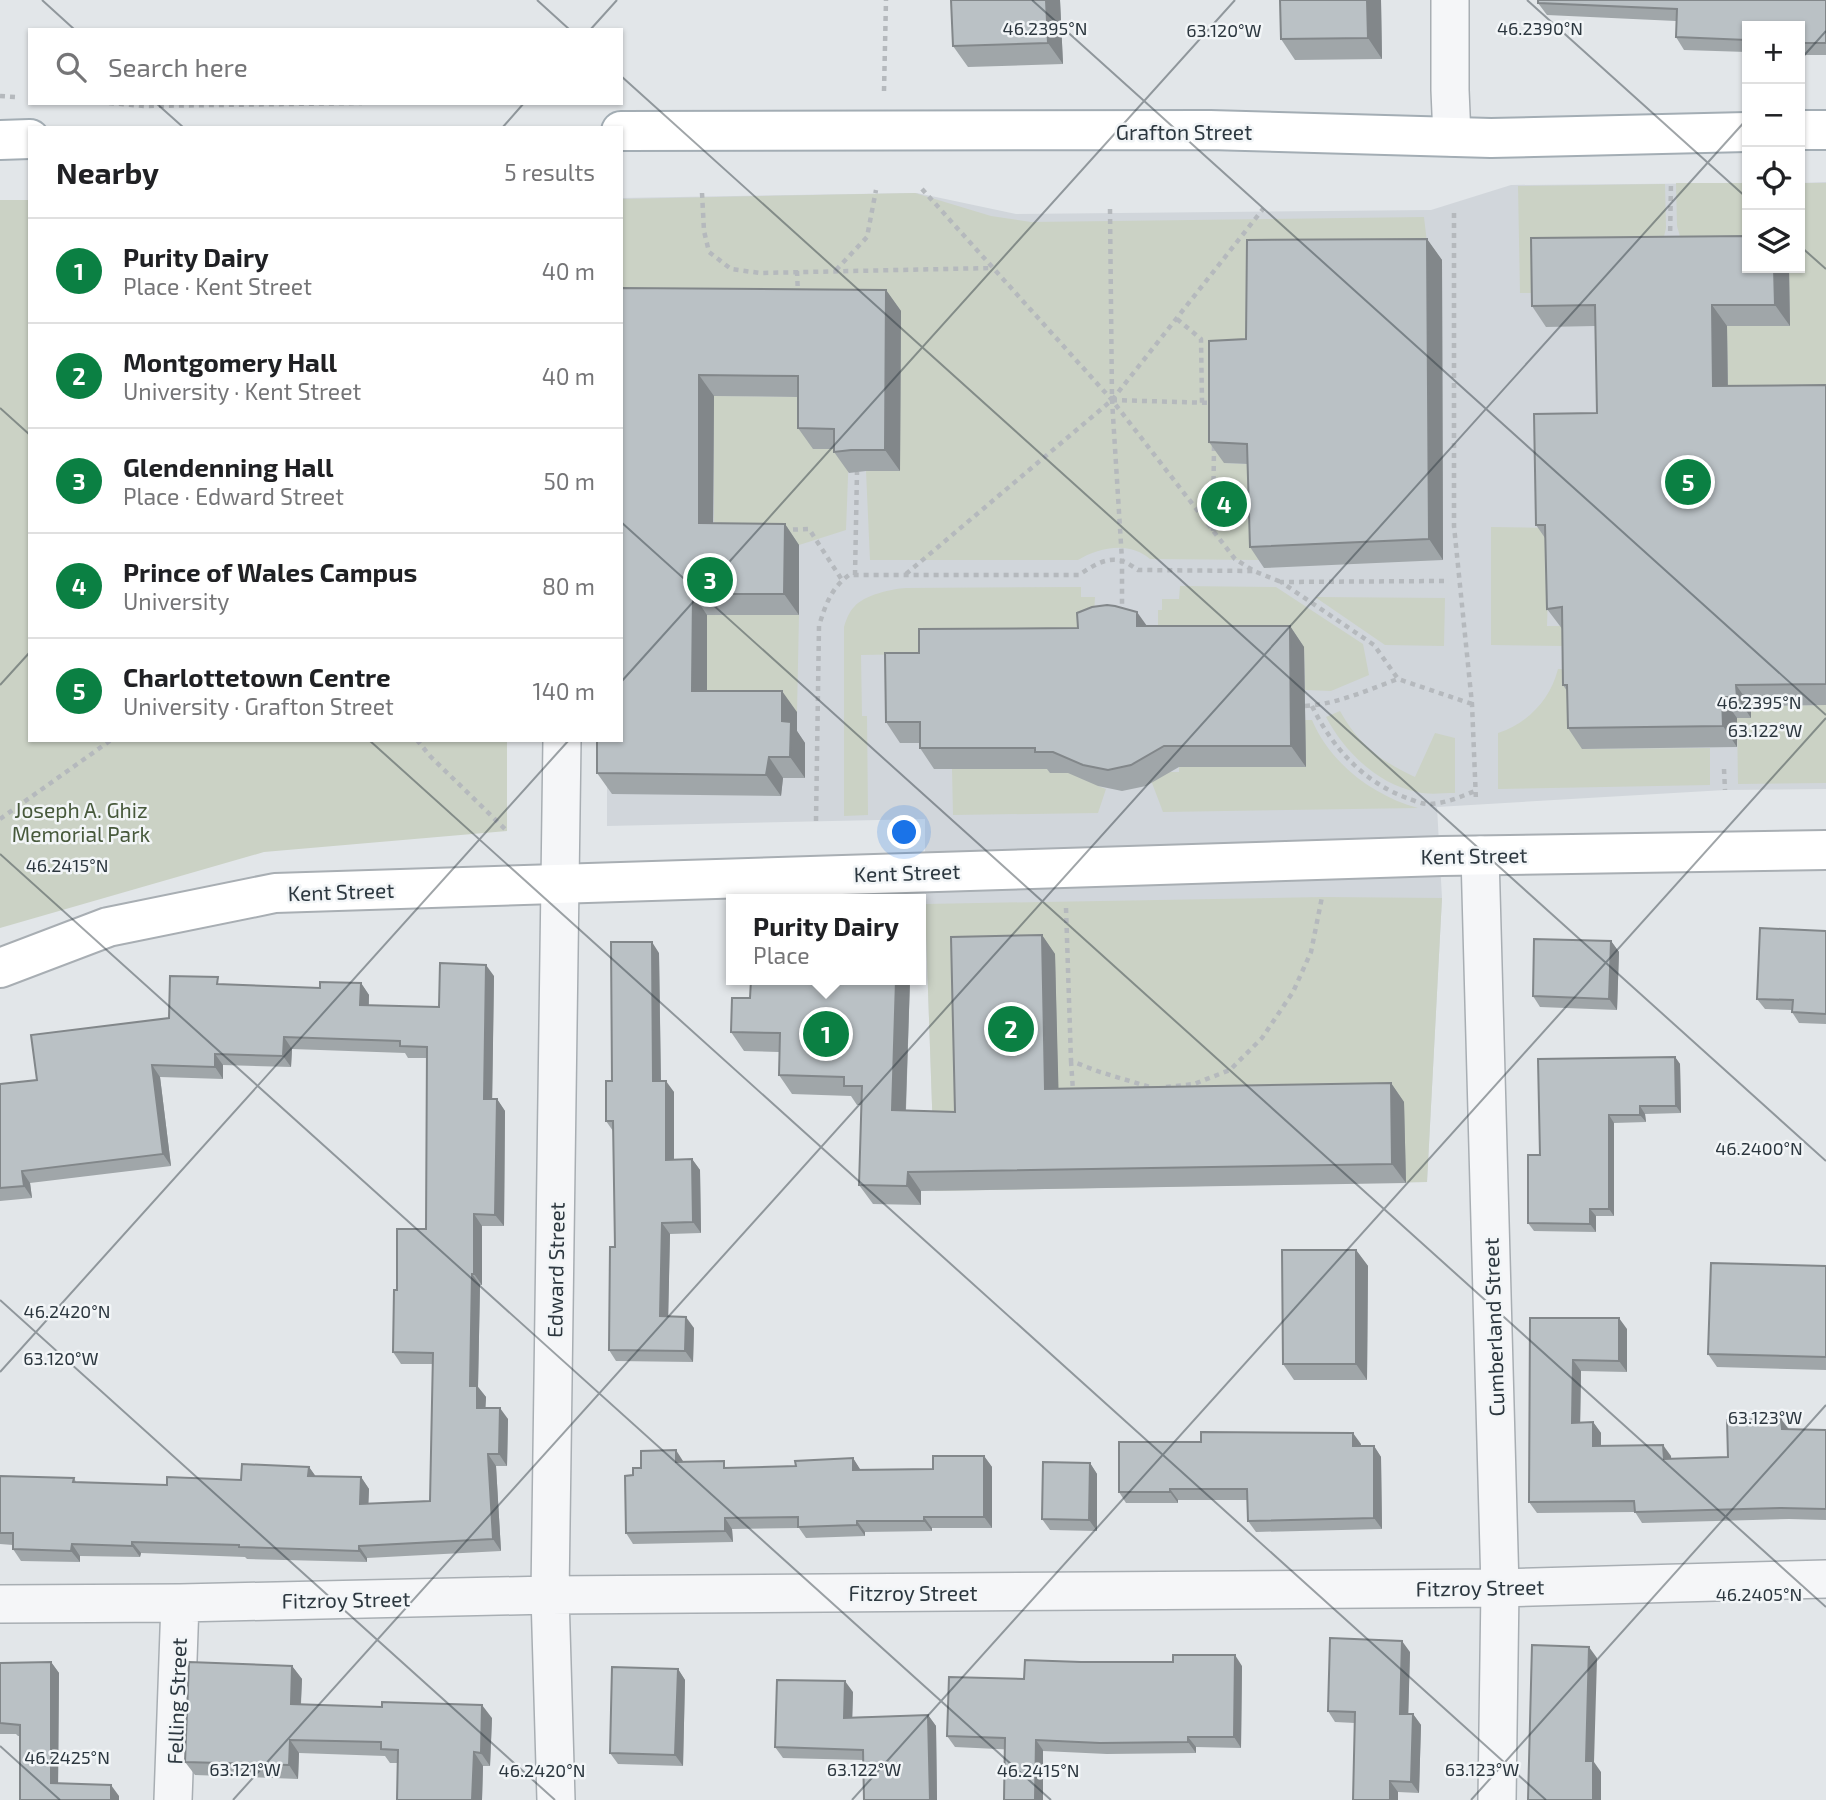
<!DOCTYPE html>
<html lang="en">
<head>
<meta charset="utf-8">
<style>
	:root { --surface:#fff; --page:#f6f6f6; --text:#202124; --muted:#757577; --line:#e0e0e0; --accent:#0b8043 }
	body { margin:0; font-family:"Exo 2",sans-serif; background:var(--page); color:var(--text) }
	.controls { position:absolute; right:21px; top:21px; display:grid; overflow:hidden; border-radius:0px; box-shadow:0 2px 5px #0004 }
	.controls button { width:63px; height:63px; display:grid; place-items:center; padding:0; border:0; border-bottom:2px solid var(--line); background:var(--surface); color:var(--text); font:35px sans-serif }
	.you { position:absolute; left:905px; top:833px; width:24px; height:24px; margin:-18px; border:5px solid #fff; border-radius:50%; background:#1a73e8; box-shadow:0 0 0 10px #1a73e833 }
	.badge { display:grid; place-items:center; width:46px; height:46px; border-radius:50%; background:var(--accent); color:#fff; font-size:23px; font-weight:700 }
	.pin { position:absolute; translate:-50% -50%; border:4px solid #fff; box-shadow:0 2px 7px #0006 }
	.popup { position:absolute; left:726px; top:894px; width:200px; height:91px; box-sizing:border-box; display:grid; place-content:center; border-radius:0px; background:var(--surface); filter:drop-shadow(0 2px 5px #0005); font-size:23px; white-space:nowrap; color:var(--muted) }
	.popup b { font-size:26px; color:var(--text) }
	.popup::after { content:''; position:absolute; left:50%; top:100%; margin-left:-14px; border:14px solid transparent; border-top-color:var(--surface) }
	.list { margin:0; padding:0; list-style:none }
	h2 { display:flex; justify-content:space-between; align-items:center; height:91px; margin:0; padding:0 28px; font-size:30px }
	h2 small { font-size:23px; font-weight:400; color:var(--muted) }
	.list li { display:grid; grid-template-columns:46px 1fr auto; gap:21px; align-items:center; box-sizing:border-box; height:105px; padding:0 28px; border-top:2px solid var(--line) }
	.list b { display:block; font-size:26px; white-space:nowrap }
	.list p { margin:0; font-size:23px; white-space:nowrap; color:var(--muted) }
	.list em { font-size:23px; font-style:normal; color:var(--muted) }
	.icon { flex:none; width:38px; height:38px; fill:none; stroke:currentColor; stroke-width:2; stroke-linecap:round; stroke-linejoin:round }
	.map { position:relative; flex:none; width:1826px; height:1800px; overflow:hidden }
	.search { position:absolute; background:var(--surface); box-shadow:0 2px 5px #0004; left:28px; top:28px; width:595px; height:77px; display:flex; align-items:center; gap:18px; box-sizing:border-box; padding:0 24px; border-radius:0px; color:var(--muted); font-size:26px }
	.panel { position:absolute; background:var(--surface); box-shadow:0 2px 5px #0004; left:28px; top:126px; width:595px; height:616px; border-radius:0px }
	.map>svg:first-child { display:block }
	.built { fill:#d1d6db }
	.green { fill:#cbd2c5 }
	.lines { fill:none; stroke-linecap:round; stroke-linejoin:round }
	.street-casing { stroke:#a8aeb3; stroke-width:40 }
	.secondary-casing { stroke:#a8aeb3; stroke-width:42 }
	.primary-casing { stroke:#a3adb4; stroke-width:42 }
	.path { stroke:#b5b9bd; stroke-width:4.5; stroke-dasharray:5 5; stroke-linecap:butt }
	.street { stroke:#f5f6f8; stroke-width:37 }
	.secondary { stroke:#fff; stroke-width:38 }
	.primary { stroke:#fff; stroke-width:38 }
	.wall { fill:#a0a6a9 }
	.shaded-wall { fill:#82878a }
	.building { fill:#bac1c5; stroke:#82878a; stroke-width:2 }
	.ticks { fill:none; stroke:#2c373f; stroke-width:2; stroke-opacity:0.45 }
	.labels { text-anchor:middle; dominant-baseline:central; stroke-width:5; stroke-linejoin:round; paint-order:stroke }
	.street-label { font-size:21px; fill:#2c373f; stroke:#f2f5f7 }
	.park-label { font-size:21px; fill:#47593b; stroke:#f2f5f7 }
	.ticks-label { font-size:18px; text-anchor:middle; fill:#2c373f; stroke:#f2f5f7; stroke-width:5; stroke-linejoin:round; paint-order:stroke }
</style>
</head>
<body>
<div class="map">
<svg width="1826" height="1800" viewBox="0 0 1826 1800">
	<rect width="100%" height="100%" fill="#e2e6e9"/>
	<path class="built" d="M1826,182V789L1725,790L1437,807L1442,898L1427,1182L935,1191L925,904V819L607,826V740H621V198L917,193L1016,214L1431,210L1511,185L1747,183V268H1800V183Z"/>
	<path class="green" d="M1676,183H1747V257L1681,240L1677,226Z
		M1800,183H1826V406L1728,430L1727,326L1790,325L1789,268H1800Z
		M1665,184L1666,228L1663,241L1546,293H1520L1518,186Z
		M915,193L991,216L1031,222L1424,217L1429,260L1224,463L1262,465L1264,560L1150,559C1130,541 1099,547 1078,560H870L866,471L900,311L621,309V199Z
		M0,200H30V740H507V831L264,852L0,928Z
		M714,396L813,397L849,450L846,530L799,545L714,544Z
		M1491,527L1550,528L1547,626H1562L1565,630V646L1491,645Z
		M1180,586L1276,587L1363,644L1369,675L1331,691L1305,690L1304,647H1158V610H1162V599H1179Z
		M1081,587V597H1095L1092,649L934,650L914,654L861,655L862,716H867L868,815L844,816V627C846,620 849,612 854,607C864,595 891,589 906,588Z
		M1315,597L1445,598L1444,646L1385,645Z
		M707,615H799L797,712H707Z
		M1558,669H1578L1582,706L1583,749L1710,748V785L1498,789V733C1528,723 1550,700 1558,669Z
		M1826,705V783L1738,784L1737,718H1751V706Z
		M1340,711C1360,746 1379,760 1415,777L1435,733L1455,738V793C1442,793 1429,795 1417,792C1377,784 1344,751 1326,717Z
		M1305,720H1312C1330,763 1373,796 1418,808L1163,812L1152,783V772H1179V767Z
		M952,769H1050L1090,773L1098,786L1106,789L1098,813L953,815Z
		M1323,897L1442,898L1427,1182L935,1191L925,904Z"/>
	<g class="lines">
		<defs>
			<path id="street" d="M1450,0V90L1452,137
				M1480,855L1500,1588L1497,1800
				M0,1604L180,1603L550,1595L1500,1588L1826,1579
				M173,1800L180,1603
				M556,1800L550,1595L562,740"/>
			<path id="secondary" d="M0,968L108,927L275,893L1442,856L1826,850"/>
			<path id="primary" d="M1800,130H1826
				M621,131L1210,130L1491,138L1747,132
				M0,140L30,139"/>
		</defs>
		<use href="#street" class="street-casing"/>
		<use href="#secondary" class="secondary-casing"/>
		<use href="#primary" class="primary-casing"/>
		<path class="path" d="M884,91L886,0
			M0,96L15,97
			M109,103L144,106L362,103
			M922,189L1112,400L1235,559L1254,571L1281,582
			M702,193L704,231L709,252L731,269L760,273L991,268
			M1110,209L1112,400L1122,560V613
			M1454,213V526L1472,704L1476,801
			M1670,241L1671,182
			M836,270L867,237L876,190
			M797,271L798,295
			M1177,319L1201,339L1202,403
			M1112,400L1212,403
			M783,530L809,529L842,580
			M1213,531L1214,445
			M906,574L1112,400L1263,209
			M855,575L857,472
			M1444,581L1281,582L1374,645L1398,679L1472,704
			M1305,706C1338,704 1367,690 1398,679
			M1312,706C1332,747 1363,782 1407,798C1413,800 1421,804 1428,804C1444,804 1460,797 1475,791
			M417,740L430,756L507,831
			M1724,769L1725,790
			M0,819L111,740
			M816,821L819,626C825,606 831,588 849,575H1079C1091,567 1106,556 1122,561C1127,562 1133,567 1138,570L1254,571
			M1066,908L1071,1061L1100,1072L1153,1088
			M1071,1061L1073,1091
			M1166,1087L1194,1084L1230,1070L1262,1038L1293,992L1311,952L1322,897"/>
		<use href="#street" class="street"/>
		<use href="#secondary" class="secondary"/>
		<use href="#primary" class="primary"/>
	</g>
	<path class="wall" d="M1060,0L1063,64L968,67L953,46Z
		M1280,0H1381L1382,59L1295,60L1281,39Z
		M1826,0V55H1800V26H1747V52L1684,50L1676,37V21L1547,15L1538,3Z
		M1427,239L1442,260L1443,560L1264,568L1250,547L1248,464L1224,463L1209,442L1246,339Z
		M1789,268L1790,326H1727L1728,386L1826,385V705L1751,706V718H1737V747L1582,749L1568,728L1567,691L1563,685V630L1547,609L1545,538L1536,525L1597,413L1595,326L1546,327L1532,306Z
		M621,288L886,290L901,311L900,471H866L849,473L834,452V449H813L798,428V397L714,396L713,523L785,524L799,545V615H707V691L797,712V731L805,743V778H783L781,796L612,794L597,773Z
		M1290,626L1304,647L1306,767H1179L1146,786L1122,791L1098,786L1068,773H1050L1047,769H934L920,748V743H900L886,722L919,653L1078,628Z
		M1826,931V1024L1799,1023L1792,1012V1010L1765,1009L1757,999Z
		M1042,935L1055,954L1058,1088L1391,1083L1404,1102L1406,1183L921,1191V1205L873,1204L859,1185L861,1105H857L851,1096L792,1094L779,1075V1052L744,1051L731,1032L750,998L751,980H910L906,1110L955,1112Z
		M1611,941L1619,952L1617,1010L1540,1007L1533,996Z
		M659,953L661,1081L674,1092V1160L692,1159L700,1170L701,1233L670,1234L668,1317L694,1328L693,1362L616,1361L609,1350L615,1247L613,1131L606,1121L612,1081Z
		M494,976L492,1099H497L505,1111L504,1226H482V1285H480L478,1387L486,1397L485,1408L508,1419L507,1466H496L501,1551L367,1558V1562L247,1559L245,1557L141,1553L140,1557L80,1556V1562L21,1561L13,1549V1545L0,1544V1476L74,1478L76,1482L167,1485L241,1480L309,1467L315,1476L361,1477L369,1489L368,1504L430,1501L433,1364H401L393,1352L397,1290L426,1229L427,1058H408L405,1053L292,1049L291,1067L223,1065V1079L160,1077L171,1166L30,1183L32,1198L0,1201V1084L37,1080L169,1018L222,984L320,988L361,983L369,995V1005L439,1007Z
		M1675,1057L1680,1064L1681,1113L1645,1114L1646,1122L1614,1123V1216H1596V1232L1534,1231L1528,1223L1540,1155Z
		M1356,1250L1368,1266L1367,1380H1294L1283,1364Z
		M1826,1266V1370L1717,1367L1708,1354Z
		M1530,1318L1627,1329V1372L1581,1371L1580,1422H1593L1601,1433V1446L1671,1456V1459L1728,1457L1781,1419L1789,1429L1826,1430V1520L1789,1519L1642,1523L1635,1512L1537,1513L1529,1502Z
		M1361,1444V1446H1374L1381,1457L1382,1529L1256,1532L1248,1521V1500H1178V1503H1126L1119,1492Z
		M984,1456L992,1467V1528H932V1531L865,1532V1536L806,1538L799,1528L732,1529L733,1542L633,1544L626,1533L633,1475L641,1468L683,1462L728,1468L796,1466L853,1458L860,1470L933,1469Z
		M1090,1463L1097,1474V1531L1050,1530L1042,1519Z
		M1410,1652L1408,1714H1413L1421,1725L1419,1793L1398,1792V1800L1355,1723L1335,1722L1328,1711Z
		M51,1662L59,1673L58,1783L119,1796L20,1800V1736H18L16,1734H0V1663Z
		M1081,1662H1173L1242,1666L1241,1748L1196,1747V1753L1107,1754L955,1747L947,1736L1024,1679Z
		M292,1666L302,1679L301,1705L492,1718L490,1766H483L482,1800H397L398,1763H390L385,1756L299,1753L298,1779L195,1775L185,1762Z
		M678,1669L685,1680L683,1766L618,1764L610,1753Z
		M853,1692L852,1717L928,1715L936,1726L937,1800H864L863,1760L783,1758L775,1747Z"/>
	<path class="shaded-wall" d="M1046,0H1060L1063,64L1048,43Z
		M1367,0H1381L1382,59L1368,38Z
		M1427,239L1442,260L1443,560L1429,539Z
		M1774,268H1789L1790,326L1775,305Z
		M886,290L901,311L900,471L885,450Z
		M1712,305L1727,326L1728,407L1713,386Z
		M699,375L714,396L713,544L699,523Z
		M785,524L799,545V615L784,594Z
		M693,594L707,615V712L692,691Z
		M1137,612L1152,633L1137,626Z
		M1290,626L1304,647L1306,767L1291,746Z
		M1736,685L1751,706V718L1737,697Z
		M782,691L797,712V731L805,743V778L790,757L782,721Z
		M1722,697L1737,718V747L1723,726Z
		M769,757L783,778L781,796L766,775Z
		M1042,935L1055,954L1059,1108L1045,1089Z
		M1611,941L1619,952L1617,1010L1609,999Z
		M652,942L659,953L661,1092L653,1081Z
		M486,965L494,976L492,1111L484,1099Z
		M896,980H910L905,1129L892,1110Z
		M361,983L369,995L368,1017L360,1005Z
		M284,1037L292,1049L291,1067L283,1056Z
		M215,1054L223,1065V1079L215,1067Z
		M1675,1057L1680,1064L1681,1113L1676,1106Z
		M152,1065L160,1077L171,1166L163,1154Z
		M666,1081L674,1092V1171L666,1160Z
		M1391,1083L1404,1102L1406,1183L1392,1164Z
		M497,1099L505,1111L504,1226L495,1215Z
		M1640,1106L1645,1114L1646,1122L1640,1115Z
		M1609,1115L1614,1123V1216L1609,1209Z
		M692,1159L700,1170L701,1233L693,1222Z
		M22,1171L30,1183L32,1198L24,1186Z
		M908,1172L921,1191V1205L907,1186Z
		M1590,1209L1596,1216V1232L1590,1224Z
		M474,1214L482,1226V1285L474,1274Z
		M662,1223L670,1234L668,1327L660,1316Z
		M1356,1250L1368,1266L1367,1380L1356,1364Z
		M472,1274L480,1285L478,1387L486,1397L485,1419L477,1408L470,1386Z
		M686,1317L694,1328L693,1362L685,1351Z
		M1619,1318L1627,1329V1372L1619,1361Z
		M1573,1360L1581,1371L1580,1433L1572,1423Z
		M500,1408L508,1419L507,1466L499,1454Z
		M1781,1419L1789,1430L1782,1429Z
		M1593,1422L1601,1433V1457L1593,1446Z
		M1353,1433L1361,1444V1457L1353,1446Z
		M1663,1445L1671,1456L1672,1470L1664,1459Z
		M1374,1446L1381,1457L1382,1529L1374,1518Z
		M676,1450L683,1461L684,1473L676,1462Z
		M488,1454L496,1466L501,1551L493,1539Z
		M984,1456L992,1467V1528L984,1517Z
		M853,1458L860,1469V1481L853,1470Z
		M1090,1463L1097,1474V1531L1089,1520Z
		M309,1467L317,1478L308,1476Z
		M361,1477L369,1489L368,1516L360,1504Z
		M1170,1489L1178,1500V1503L1170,1492Z
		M924,1517L932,1528V1531L924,1521Z
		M725,1518L732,1529L733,1542L725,1531Z
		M857,1521L865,1532V1536L857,1525Z
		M132,1542L141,1553L140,1557L132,1546Z
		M72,1544L80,1556V1562L71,1551Z
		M359,1546L367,1558V1562L359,1551Z
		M1402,1641L1410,1652L1408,1725L1400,1714Z
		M1589,1647L1597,1658L1594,1762L1601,1772V1800H1593L1586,1761Z
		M1235,1655L1242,1666L1241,1748L1234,1737Z
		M51,1662L59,1673L58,1794L51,1783Z
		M292,1666L302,1679L300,1718L291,1704Z
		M678,1669L685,1680L683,1766L675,1755Z
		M845,1681L853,1692L852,1729L844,1718Z
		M482,1705L492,1718L490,1766L481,1753Z
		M1413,1714L1421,1725L1419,1793L1411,1782Z
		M928,1715L936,1726L937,1800H930Z
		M1188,1737L1196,1747V1753L1188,1742Z
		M290,1740L299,1753L298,1779L289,1765Z
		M1036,1740L1043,1750V1800H1035Z
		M474,1752L483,1766L482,1800H472Z
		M1390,1781L1398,1792V1800H1390Z
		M111,1785L119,1796V1800H111Z"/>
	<path class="building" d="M951,0H1046L1048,43L953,46Z
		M1280,0H1367L1368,38L1281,39Z
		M1538,0H1826V43H1800V26H1747V40L1676,37L1677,9L1538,3Z
		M1747,236V268H1774L1775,305H1712L1713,386L1826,385V684L1736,685L1737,697H1722L1723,726L1568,728L1567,685H1563L1562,607L1547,609L1545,525H1536L1534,414L1597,413L1595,305L1532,306L1531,238Z
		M1427,239L1429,539L1250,547L1247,444L1209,442V341L1246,339L1247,240Z
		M621,288L886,290L885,450H851L834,452V429L798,428V376L699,375V523L785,524L784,594H693L692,691H782V721L791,722L790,757H769L766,775L597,773V740H621Z
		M1107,605L1115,606L1137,612V626H1290L1291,746H1164L1131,765L1108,770L1083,765L1053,752H1035V748H920V722H886L885,653H919V629L1078,628L1077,613L1092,607Z
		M1760,928L1826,931V1014L1792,1012L1793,1000L1757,999Z
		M1042,935L1045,1089L1391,1083L1392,1164L908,1172L907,1186L859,1185L862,1086H844V1077L779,1075L780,1033L731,1032L732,998H750L751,980H896L892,1110L955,1112L951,937Z
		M1534,939L1611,941L1609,999L1533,996Z
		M611,942H652L653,1081H666V1160L692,1159L693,1222L662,1223L660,1316L686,1317L685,1351L609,1350L610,1247H615L613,1121H606V1081H612Z
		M440,963L486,965L484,1099H497L495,1215L474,1214V1274H472L470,1386H477V1408H500L499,1454H488L493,1539L359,1546V1551L239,1547V1545L132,1542V1546L72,1544L71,1551L13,1549V1533H0V1476L74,1478L73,1482L167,1485V1477L241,1480L242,1464L309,1467L308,1476L361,1477L360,1504L430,1501L433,1353L393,1352L394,1290H397V1229H426L427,1047L400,1046V1041L284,1037L283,1056L215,1054V1067L152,1065L163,1154L22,1171L24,1186L0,1188V1084L37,1080L31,1035L169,1018L170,976L218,977L217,984L320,988V982L361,983L360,1005L439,1007Z
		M1675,1057L1676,1106H1640V1115H1609V1209H1590V1224L1528,1223V1155H1540L1538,1059Z
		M1282,1250H1356V1364H1283Z
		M1711,1263L1826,1266V1357L1708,1354Z
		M1530,1318H1619V1361L1573,1360L1572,1423L1593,1422V1446L1663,1445L1664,1459L1728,1457L1727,1420L1781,1419L1782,1429L1826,1430V1509L1781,1508L1635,1512L1634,1501L1529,1502Z
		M1201,1432L1353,1433V1446H1374V1518L1248,1521L1247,1489H1170V1492H1119V1442H1201Z
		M676,1450V1462L724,1461V1468L796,1466L795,1461L853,1458V1470L933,1469V1456H984V1517H924V1521H857V1525L798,1527V1517L725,1518V1531L626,1533L625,1476L633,1475V1468H641V1451Z
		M1043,1462L1090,1463L1089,1520L1042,1519Z
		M1330,1638L1402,1641L1400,1714H1413L1411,1782L1390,1781V1800H1353L1355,1712L1328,1711Z
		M1532,1645L1589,1647L1586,1761H1593V1800H1528Z
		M1173,1655H1235L1234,1737H1188V1742L1100,1743L1036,1740L1035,1800H1004L1005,1738L947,1736L949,1677L1024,1679L1025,1660L1081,1662H1173Z
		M51,1662V1783L111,1785V1800H20V1725L0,1723V1663Z
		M189,1662L292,1666L291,1704L382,1707V1702L482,1705L481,1753L474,1752L472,1800H397L398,1750L381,1749V1742L290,1740L289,1765L185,1762Z
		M612,1667L678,1669L675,1755L610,1753Z
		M777,1680L845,1681L844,1718L928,1715L930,1800H864L863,1750L775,1747Z"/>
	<path class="ticks" d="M42,0L75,30M537,0L570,30M1032,0L1826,715M1527,0L1747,198M590,30L617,0M1800,60L1826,31M621,76L1826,1161M156,103L184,128M502,128L524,103M1800,246L1826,269M0,408L30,435M621,522L1826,1607M621,682L1235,0M0,685L30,652M369,740L1546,1800M0,854L1051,1800M0,1300L555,1800M0,1372L569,740M0,1746L60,1800M233,1800L1747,119M852,1800L1826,718M1471,1800L1826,1405"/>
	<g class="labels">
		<g class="street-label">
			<text x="1184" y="131">Grafton Street</text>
			<text transform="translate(1474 855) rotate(-1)">Kent Street</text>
			<text transform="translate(907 872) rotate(-2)">Kent Street</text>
			<text transform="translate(341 891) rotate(-2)">Kent Street</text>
			<text transform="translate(555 1270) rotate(-89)">Edward Street</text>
			<text transform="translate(1493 1327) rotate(-92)">Cumberland Street</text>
			<text transform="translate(1480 1587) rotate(-1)">Fitzroy Street</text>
			<text x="913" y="1592">Fitzroy Street</text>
			<text transform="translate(346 1599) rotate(-1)">Fitzroy Street</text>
			<text transform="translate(176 1701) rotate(-88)">Felling Street</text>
		</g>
		<g class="park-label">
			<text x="81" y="809">Joseph A. Ghiz<tspan x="81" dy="24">Memorial Park</tspan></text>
		</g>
	</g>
	<g class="ticks-label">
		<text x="1540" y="35">46.2390°N</text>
		<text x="1045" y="35">46.2395°N</text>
		<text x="1224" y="37">63.120°W</text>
		<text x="1759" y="709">46.2395°N</text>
		<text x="1765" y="737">63.122°W</text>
		<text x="67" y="872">46.2415°N</text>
		<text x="1759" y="1155">46.2400°N</text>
		<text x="67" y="1318">46.2420°N</text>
		<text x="61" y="1365">63.120°W</text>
		<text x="1765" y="1424">63.123°W</text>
		<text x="1759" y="1601">46.2405°N</text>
		<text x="67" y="1764">46.2425°N</text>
		<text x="245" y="1776">63.121°W</text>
		<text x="864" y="1776">63.122°W</text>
		<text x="1482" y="1776">63.123°W</text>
		<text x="542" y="1777">46.2420°N</text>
		<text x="1038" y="1777">46.2415°N</text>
	</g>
</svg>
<div class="controls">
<button>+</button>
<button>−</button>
<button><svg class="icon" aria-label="locate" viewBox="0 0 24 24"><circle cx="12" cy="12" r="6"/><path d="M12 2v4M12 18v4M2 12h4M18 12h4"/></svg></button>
<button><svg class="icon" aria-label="layers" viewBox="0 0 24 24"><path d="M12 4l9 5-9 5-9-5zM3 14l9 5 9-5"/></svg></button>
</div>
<div class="you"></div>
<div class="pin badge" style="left:826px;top:1034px">1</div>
<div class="popup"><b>Purity Dairy</b>Place</div>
<div class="pin badge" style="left:1011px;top:1029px">2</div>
<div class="pin badge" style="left:710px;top:580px">3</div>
<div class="pin badge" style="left:1224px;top:504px">4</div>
<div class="pin badge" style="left:1688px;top:482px">5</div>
<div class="search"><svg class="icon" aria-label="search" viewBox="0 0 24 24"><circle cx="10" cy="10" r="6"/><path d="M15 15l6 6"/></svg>Search here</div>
<section class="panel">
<h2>Nearby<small>5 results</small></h2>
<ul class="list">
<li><span class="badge">1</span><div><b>Purity Dairy</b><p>Place · Kent Street</p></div><em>40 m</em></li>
<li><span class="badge">2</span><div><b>Montgomery Hall</b><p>University · Kent Street</p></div><em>40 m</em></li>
<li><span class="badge">3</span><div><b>Glendenning Hall</b><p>Place · Edward Street</p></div><em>50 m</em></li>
<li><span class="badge">4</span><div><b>Prince of Wales Campus</b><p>University</p></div><em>80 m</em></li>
<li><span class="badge">5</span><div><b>Charlottetown Centre</b><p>University · Grafton Street</p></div><em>140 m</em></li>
</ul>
</section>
</div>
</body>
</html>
